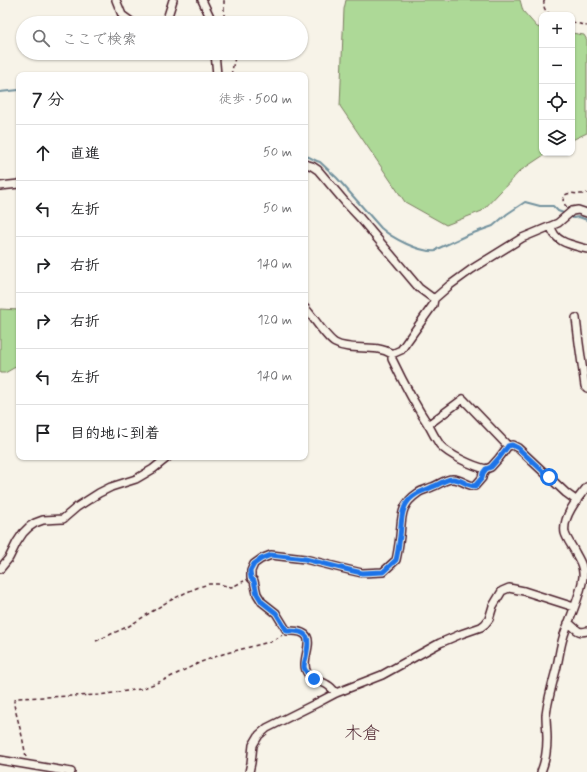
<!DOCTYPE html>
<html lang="ja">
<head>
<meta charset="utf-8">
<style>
	:root { --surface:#fff; --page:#f2f2f2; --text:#202124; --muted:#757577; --line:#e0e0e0 }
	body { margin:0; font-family:Mynerve,"Klee One",sans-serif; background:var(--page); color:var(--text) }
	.controls { position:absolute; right:12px; top:12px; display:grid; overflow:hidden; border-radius:8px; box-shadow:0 1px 3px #0004 }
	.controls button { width:36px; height:36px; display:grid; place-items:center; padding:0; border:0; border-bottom:1px solid var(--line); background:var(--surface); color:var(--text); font:20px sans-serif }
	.stop { position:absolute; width:12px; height:12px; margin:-9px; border:3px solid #1a73e8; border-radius:50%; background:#fff }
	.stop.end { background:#1a73e8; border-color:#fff; box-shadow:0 1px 4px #0008 }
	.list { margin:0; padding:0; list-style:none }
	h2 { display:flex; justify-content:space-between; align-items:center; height:52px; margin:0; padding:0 16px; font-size:17px }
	h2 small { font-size:13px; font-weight:400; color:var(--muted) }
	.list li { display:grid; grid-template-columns:26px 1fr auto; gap:12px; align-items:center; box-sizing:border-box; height:56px; padding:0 16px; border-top:1px solid var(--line) }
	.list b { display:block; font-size:15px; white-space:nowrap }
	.list em { font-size:13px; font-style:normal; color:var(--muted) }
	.icon { flex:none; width:22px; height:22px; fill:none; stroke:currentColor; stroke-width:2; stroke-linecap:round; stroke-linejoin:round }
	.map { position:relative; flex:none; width:587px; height:772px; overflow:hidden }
	.search { position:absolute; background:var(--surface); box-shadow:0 1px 3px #0004; left:16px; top:16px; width:292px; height:44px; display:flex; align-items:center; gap:10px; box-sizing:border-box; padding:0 14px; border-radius:22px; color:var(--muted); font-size:15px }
	.panel { position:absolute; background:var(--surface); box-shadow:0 1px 3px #0004; left:16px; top:72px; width:292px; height:388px; border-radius:8px }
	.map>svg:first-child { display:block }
	.green { fill:#add997; stroke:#7c7c61 }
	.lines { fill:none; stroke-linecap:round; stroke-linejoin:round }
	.stream { stroke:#73929e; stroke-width:2 }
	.minor-casing { stroke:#4a1f2b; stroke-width:10 }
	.path { stroke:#4a1f2b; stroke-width:1.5; stroke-dasharray:4 3; stroke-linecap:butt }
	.minor { stroke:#f7f3e8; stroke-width:7 }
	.route { stroke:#1a73e8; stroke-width:5 }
	.labels { text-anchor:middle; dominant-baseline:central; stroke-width:3; stroke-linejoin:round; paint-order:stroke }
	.quarter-label { font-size:18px; fill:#4a1f2b; stroke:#f7f3e8 }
</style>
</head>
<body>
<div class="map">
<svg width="587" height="772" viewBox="0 0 587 772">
	<rect width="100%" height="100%" fill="#f7f3e8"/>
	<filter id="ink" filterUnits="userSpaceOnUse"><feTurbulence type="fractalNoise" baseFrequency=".025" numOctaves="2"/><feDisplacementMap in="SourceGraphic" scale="8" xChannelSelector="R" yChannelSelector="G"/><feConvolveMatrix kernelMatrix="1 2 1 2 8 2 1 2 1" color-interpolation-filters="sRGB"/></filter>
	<g filter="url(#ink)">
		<path class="green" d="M346,0H520L523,11L537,27L542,28V153H547L520,171L482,211L446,225L405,202L340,106L344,9Z
			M572,33L584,35L587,40V133L572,140Z
			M0,309L19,310V365L5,373H0Z"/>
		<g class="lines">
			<path class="stream" d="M0,92L19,90
				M305,156C312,157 314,161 320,162L337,178L381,228C392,238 420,253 436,251L437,249L463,237L465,236L493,226L507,214L525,202L540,206H553L558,211L566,214
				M570,216L573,218L579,217L587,220"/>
			<defs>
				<path id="minor" d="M116,0L122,15L133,23
					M202,0L211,19L212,23
					M163,23L167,19L173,0
					M215,53L217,75
					M305,164L312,166L318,170L345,202L360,218L419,288L434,299
					M0,186L19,184
					M551,226C554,243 573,245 587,249
					M305,308C313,316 326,338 335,343C351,352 375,343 392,354
					M576,318L579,343L585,386L587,388
					M392,354L401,350L433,305L434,299L450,285L472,269L522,238L558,223L572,211L578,210L587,213
					M392,354V359C403,382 415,405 429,426C432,432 436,439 440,445C449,455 473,466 486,469
					M428,425L463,399L508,446
					M0,569L9,558L17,542L23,533L29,527L35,523L43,520L63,519L77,507L99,493L111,487L136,479L153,469L168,457
					M568,623C576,627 576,634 587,631
					M336,693C334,691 332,688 329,686C323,681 313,681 308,674C296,659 327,629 287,631L276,613L262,602L257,594L254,581L251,578V571L254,564L261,559L271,555L305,559L349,570L362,573L383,572L396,560C398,552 399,544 400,536C402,517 400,505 418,493C422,490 428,489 432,487C439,485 445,479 452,479C460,478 467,486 475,486L482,478L483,473L486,469L491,467L499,458L508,446L512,445L518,448L566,493L577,501
					M0,760L71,772
					M249,772L251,763L253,745L259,735L267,728L317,703L336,693L382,675L440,643L461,634L481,627L485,624L489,619L493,606L502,591L509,588L524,591L574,607
					M541,772C545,762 547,750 547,739C547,731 546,723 546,715C548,699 552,685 556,670C559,659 560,646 564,635C570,617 581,595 583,577C584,568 580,561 576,554C573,547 567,540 565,533C562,517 578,498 587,487"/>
			</defs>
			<use href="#minor" class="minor-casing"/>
			<path class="path" d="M224,0V23
				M545,0L544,1C543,8 545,11 551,15
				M572,22L587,26
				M231,75L236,53
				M567,207L565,205L563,200L565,195C572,191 580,196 587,193
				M96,641L129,626L167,602L187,592L199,587L209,584H218L231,587L234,586L244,581
				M26,757L22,736L14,705V701L17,698L99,695L141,689L164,680L201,662L223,654L273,641L282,635"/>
			<use href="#minor" class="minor"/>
		</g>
	</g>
	<g class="lines" filter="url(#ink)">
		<path class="route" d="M314,679C310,676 305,672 304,667C304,664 305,660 306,657C310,638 310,630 287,631L276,613L262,602L257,594L254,581L251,578L250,571L254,564L261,559L271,555L305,559L349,570L362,573L383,572L396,560C398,552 399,544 400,536C402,523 400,508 411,498C417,492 424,491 432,487C439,485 445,479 452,479C460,478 467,486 475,486L482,478L483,473L486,469L491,467L499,458L508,446L512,445L518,448L549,477"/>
	</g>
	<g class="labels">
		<g class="quarter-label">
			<text x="362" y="734">木倉</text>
		</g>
	</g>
</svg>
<div class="controls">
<button>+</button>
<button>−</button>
<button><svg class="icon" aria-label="locate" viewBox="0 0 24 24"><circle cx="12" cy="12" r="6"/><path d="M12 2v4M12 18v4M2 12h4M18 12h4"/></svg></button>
<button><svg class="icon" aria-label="layers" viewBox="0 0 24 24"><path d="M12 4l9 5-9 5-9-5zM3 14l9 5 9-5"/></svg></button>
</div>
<div class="stop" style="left:549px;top:477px"></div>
<div class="stop end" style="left:314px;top:679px"></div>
<div class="search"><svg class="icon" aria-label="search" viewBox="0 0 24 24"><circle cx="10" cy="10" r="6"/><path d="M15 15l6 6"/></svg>ここで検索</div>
<section class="panel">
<h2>7 分<small>徒歩 · 500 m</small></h2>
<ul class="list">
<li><svg class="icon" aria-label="ahead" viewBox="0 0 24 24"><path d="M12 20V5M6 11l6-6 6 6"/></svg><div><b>直進</b></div><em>50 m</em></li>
<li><svg class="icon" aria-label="left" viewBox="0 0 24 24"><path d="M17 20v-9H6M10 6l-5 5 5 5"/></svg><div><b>左折</b></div><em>50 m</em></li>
<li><svg class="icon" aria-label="right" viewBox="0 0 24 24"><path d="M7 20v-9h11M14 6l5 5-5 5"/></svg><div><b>右折</b></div><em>140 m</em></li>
<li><svg class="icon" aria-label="right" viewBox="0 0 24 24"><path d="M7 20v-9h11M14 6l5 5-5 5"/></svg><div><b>右折</b></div><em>120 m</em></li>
<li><svg class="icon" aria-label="left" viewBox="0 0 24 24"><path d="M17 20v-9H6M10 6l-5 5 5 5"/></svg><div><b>左折</b></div><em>140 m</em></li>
<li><svg class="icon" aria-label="arrive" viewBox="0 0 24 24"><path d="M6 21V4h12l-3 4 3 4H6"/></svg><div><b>目的地に到着</b></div></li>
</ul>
</section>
</div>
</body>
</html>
